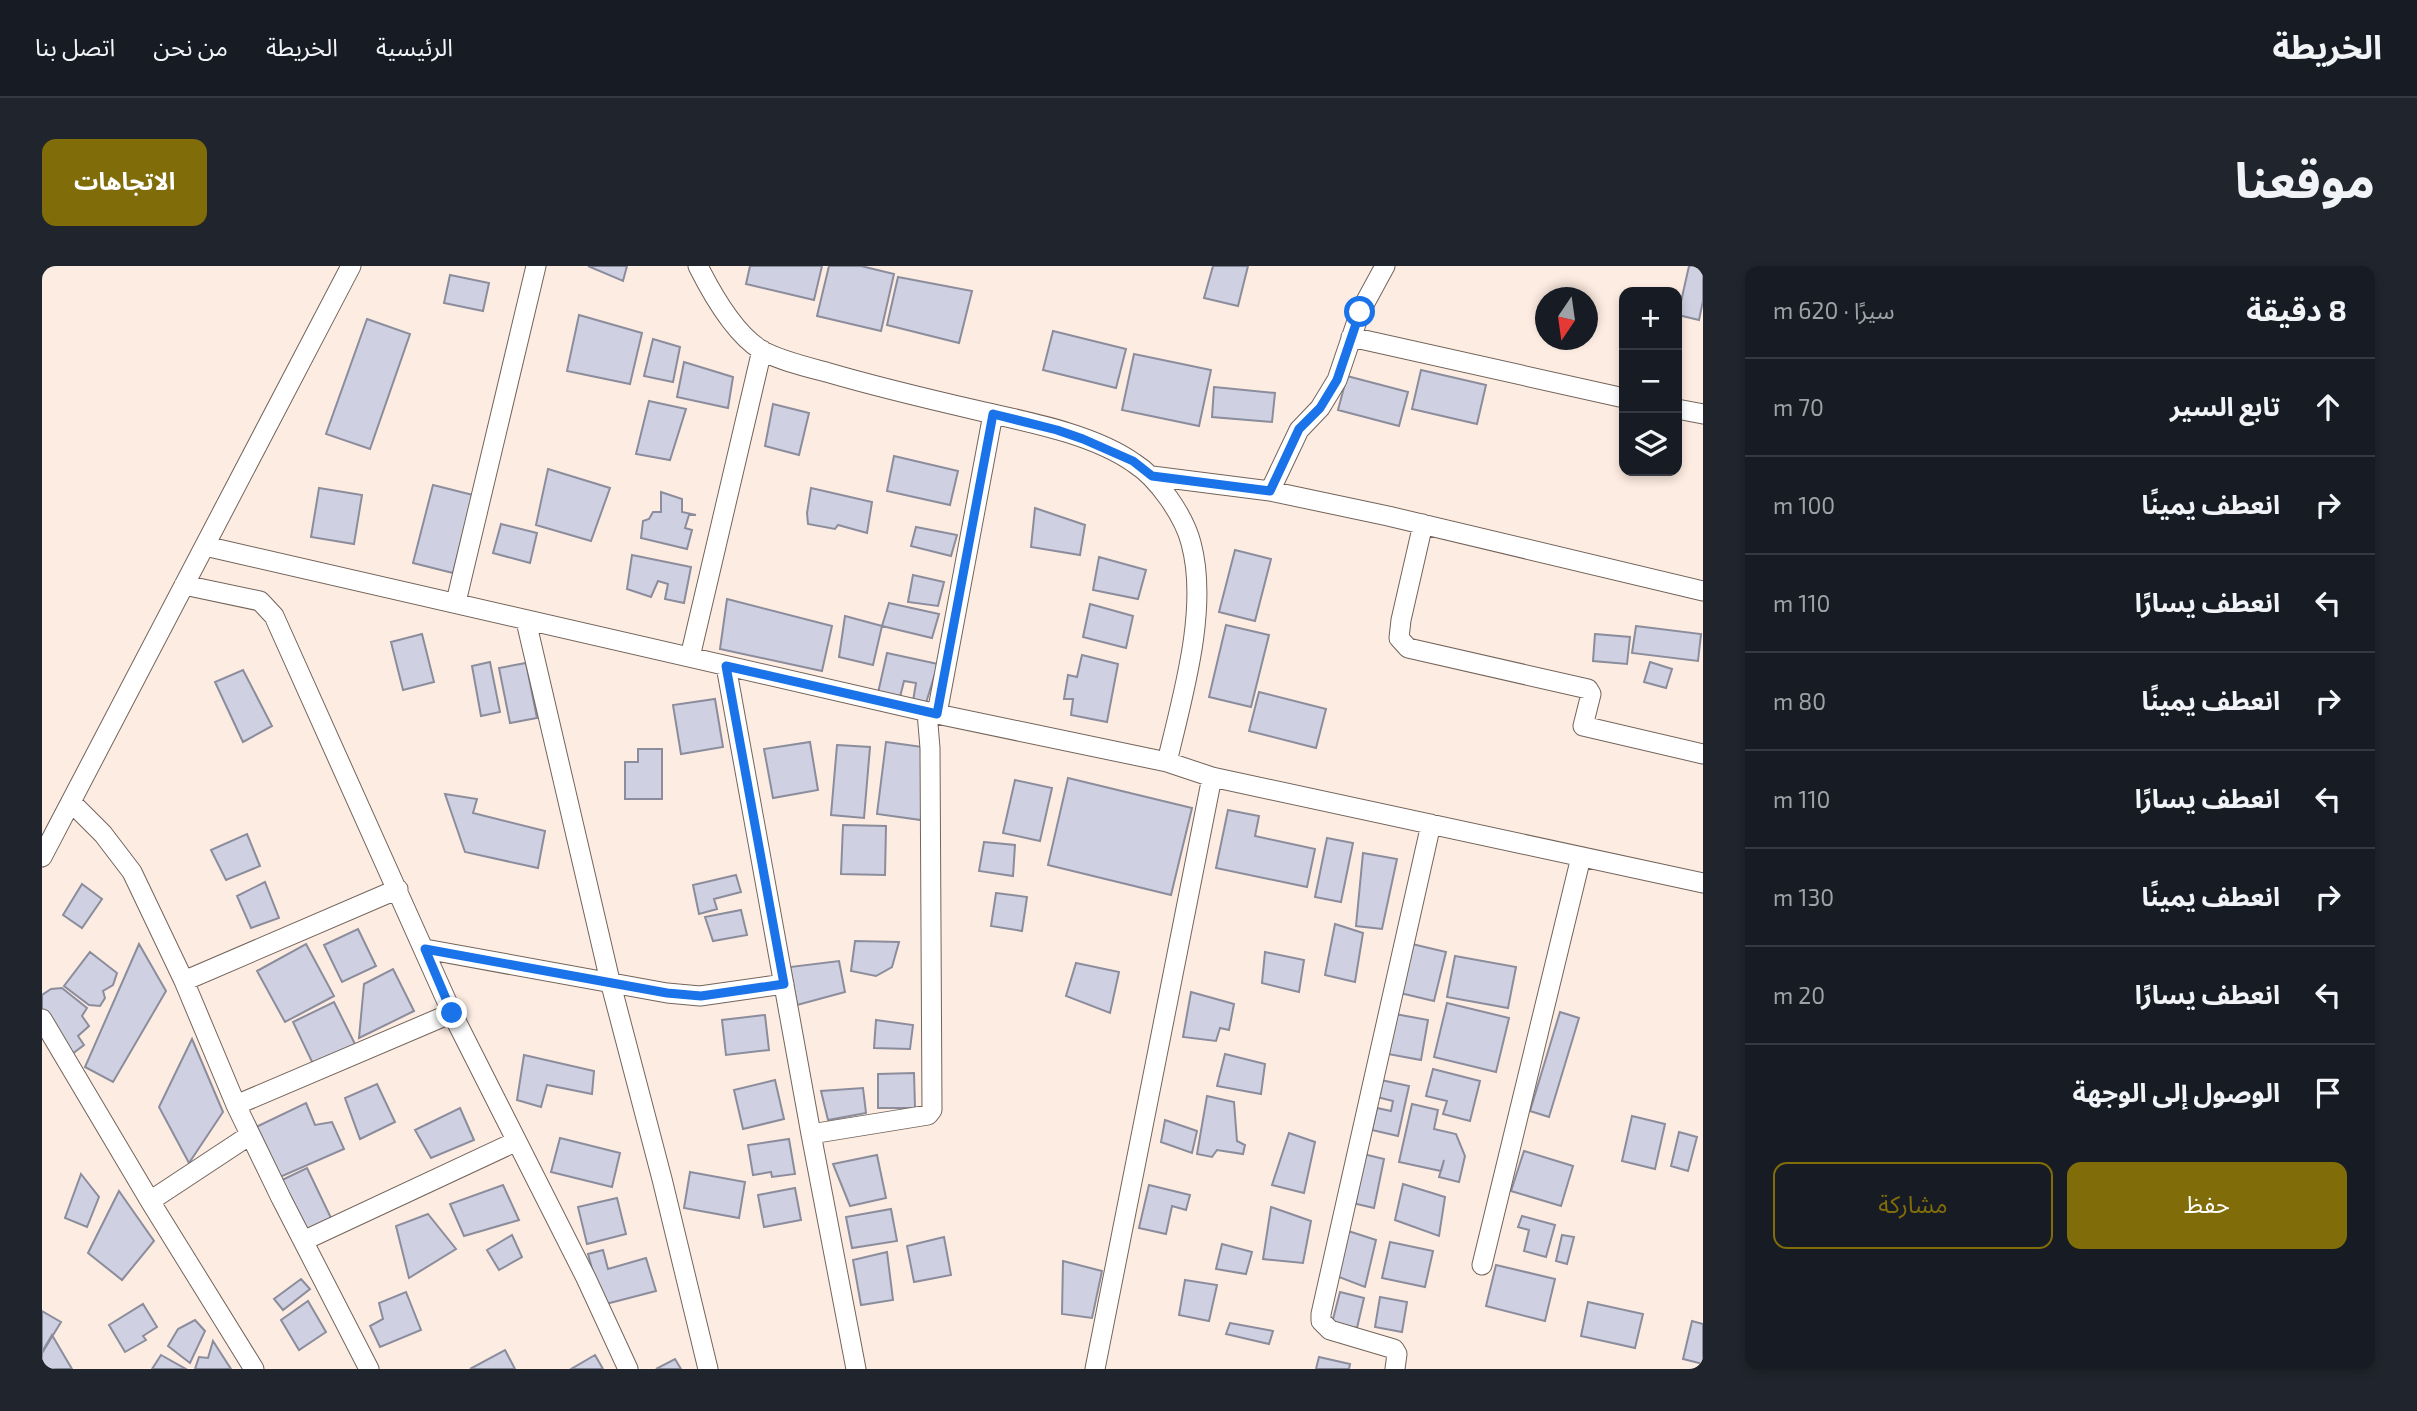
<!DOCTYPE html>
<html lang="ar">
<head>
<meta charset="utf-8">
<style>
	:root { --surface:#171b24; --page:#20242c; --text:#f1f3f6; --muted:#9ea1a6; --line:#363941; --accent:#806d09 }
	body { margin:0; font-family:"Exo 2","Noto Sans Arabic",sans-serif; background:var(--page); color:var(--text); direction:rtl }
	.controls { position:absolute; right:21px; top:21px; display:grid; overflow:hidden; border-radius:14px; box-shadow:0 4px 10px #0003 }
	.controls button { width:63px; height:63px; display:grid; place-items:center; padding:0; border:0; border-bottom:2px solid var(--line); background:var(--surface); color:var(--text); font:35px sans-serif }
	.compass { position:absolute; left:1493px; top:21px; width:63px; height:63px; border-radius:50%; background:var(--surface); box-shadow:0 4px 10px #0003; rotate:193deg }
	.stop { position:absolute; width:21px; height:21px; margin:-16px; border:5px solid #1a73e8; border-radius:50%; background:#fff }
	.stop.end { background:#1a73e8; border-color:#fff; box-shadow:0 2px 7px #0008 }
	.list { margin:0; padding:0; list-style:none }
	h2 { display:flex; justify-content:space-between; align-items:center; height:91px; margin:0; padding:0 28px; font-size:30px }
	h2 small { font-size:23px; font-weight:400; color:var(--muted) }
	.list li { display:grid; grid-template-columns:46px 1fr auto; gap:21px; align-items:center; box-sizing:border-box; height:98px; padding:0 28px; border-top:2px solid var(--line) }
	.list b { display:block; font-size:26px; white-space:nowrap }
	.list em { font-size:23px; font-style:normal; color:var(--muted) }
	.actions { display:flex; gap:14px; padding:21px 28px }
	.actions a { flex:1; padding:16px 0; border:2px solid var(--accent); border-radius:14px; text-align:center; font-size:24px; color:var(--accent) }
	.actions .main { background:var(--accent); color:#fff }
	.icon { flex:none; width:38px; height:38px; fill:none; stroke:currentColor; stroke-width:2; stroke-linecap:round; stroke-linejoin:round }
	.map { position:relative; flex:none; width:1661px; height:1103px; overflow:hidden; direction:ltr; border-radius:14px }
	header { display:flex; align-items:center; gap:42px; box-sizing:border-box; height:98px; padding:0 35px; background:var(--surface); border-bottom:2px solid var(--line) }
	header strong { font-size:33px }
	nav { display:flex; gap:38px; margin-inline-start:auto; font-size:24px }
	.intro { display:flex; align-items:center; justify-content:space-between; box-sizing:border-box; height:168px; padding:0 42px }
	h1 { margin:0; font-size:49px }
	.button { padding:18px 32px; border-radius:14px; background:var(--accent); color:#fff; font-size:24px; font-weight:700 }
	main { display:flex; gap:42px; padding:0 42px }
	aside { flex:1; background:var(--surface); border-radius:14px; box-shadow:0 4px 10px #0003 }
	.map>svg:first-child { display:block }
	.building { fill:#cfd1e2; stroke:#8b8c9c; stroke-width:2 }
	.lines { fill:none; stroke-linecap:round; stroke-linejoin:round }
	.minor-casing { stroke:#73645b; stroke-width:21 }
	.minor { stroke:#fff; stroke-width:19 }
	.route { stroke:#1a73e8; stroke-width:9 }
</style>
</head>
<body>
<header>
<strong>الخريطة</strong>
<nav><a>الرئيسية</a><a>الخريطة</a><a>من نحن</a><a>اتصل بنا</a></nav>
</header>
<div class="intro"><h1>موقعنا</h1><a class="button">الاتجاهات</a></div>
<main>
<aside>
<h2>8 دقيقة<small>سيرًا · 620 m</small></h2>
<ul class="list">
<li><svg class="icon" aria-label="ahead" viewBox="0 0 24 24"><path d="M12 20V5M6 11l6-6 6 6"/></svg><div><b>تابع السير</b></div><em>70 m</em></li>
<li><svg class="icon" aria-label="right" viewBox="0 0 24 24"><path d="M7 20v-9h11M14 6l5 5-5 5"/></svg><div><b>انعطف يمينًا</b></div><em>100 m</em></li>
<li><svg class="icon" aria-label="left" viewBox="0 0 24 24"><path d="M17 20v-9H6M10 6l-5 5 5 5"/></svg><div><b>انعطف يسارًا</b></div><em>110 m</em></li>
<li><svg class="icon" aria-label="right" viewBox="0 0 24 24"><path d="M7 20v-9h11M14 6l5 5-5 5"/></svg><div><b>انعطف يمينًا</b></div><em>80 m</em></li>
<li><svg class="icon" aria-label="left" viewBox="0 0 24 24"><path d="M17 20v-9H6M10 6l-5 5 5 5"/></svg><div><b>انعطف يسارًا</b></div><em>110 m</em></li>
<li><svg class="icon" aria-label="right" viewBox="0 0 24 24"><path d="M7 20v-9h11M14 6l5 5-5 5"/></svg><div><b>انعطف يمينًا</b></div><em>130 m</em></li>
<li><svg class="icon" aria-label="left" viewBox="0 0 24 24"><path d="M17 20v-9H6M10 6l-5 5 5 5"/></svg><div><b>انعطف يسارًا</b></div><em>20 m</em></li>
<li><svg class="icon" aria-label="arrive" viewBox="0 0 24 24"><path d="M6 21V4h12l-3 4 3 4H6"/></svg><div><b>الوصول إلى الوجهة</b></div></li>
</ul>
<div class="actions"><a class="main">حفظ</a><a>مشاركة</a></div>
</aside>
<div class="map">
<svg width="1661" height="1103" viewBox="0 0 1661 1103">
	<rect width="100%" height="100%" fill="#fdece1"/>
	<path class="building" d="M546,0H585L581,15Z
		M708,0H780L772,34L704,18Z
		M787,0H819L852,8L839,65L775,50Z
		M1171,0H1206L1196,40L1162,32Z
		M1647,0H1661V35L1657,54L1636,49Z
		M408,9L447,17L441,45L402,37Z
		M856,11L930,25L917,77L845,59Z
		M537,49L600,67L588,118L525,105Z
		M325,53L368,68L328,183L284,168Z
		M1011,65L1084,83L1074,122L1001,104Z
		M611,73L638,81L631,116L602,110Z
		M1092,88L1169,104L1157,160L1080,144Z
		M642,96L691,111L686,142L635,131Z
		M1379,104L1444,119L1435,158L1370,143Z
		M1305,110L1366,126L1357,160L1296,144Z
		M1172,121L1233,127L1230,156L1170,151Z
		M607,135L644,143L628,194L594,188Z
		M731,138L767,147L757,189L723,180Z
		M852,190L916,205L908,239L845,225Z
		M506,203L568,222L549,275L494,259Z
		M391,219L431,229L411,307L371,297Z
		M277,222L320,229L312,278L269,271Z
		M769,222L830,236L825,267L796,259L793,263L766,258L765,247Z
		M619,226L640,233V246L654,249H647L643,262L650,264L645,283L599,272L601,255L607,253L611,246H619Z
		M993,242L1043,259L1038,289L989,281Z
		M459,258L495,267L488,297L451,287Z
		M874,261L915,269L909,290L869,280Z
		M1193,284L1229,293L1213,355L1177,346Z
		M590,289L649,301L642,337L623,333L626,318L616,315L609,331L585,323Z
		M1057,291L1104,304L1096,333L1051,324Z
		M871,309L902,316L896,340L866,336Z
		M685,333L790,360L780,405L678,383Z
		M847,337L897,348L890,372L840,360Z
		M1048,338L1091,350L1084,382L1041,371Z
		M803,350L840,360L831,399L797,391Z
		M1184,359L1227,369L1209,441L1167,431Z
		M1594,360L1659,368L1656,395L1590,387Z
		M380,368L392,416L361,424L349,376Z
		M1553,368L1588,371L1585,398L1551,395Z
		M845,387L896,398L884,437L871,435L874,417L862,415L858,431L836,427Z
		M1040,389L1076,398L1065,456L1029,449L1031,433H1022L1026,409L1035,411Z
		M448,396L458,446L439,450L430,400Z
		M1608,396L1630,403L1624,422L1602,416Z
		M484,397L495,452L468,457L457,402Z
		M201,404L230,460L201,476L173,416Z
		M1217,426L1284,443L1274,482L1207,465Z
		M673,433L681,481L639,488L631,439Z
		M768,476L776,524L731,532L722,483Z
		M844,476L888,482L879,554L835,548Z
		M795,479L828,481L822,552L789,549Z
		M596,483H620V533H583V496H596Z
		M1026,512L1150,542L1129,629L1006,599Z
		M973,514L1010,522L998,575L961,567Z
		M403,528L435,533L431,547L503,565L496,602L423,586Z
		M1186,544L1217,550L1213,570L1273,583L1265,621L1174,602Z
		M801,559L844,560L843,609L799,608Z
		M205,568L218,600L184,614L169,584Z
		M1285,572L1311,577L1299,636L1273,631Z
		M942,576L973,579L971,610L937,605Z
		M1321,587L1355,593L1340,663L1314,660Z
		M694,609L699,626L672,633L675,643L657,648L651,619Z
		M223,616L237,652L209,662L195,630Z
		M40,618L60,633L40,662L21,649Z
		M954,627L985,631L980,665L949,660Z
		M699,644L705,669L671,675L663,651Z
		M1293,658L1321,667L1313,716L1283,709Z
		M316,663L334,700L300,716L282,679Z
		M813,675L857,676L850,701L834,710L809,705Z
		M97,678L124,725L71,816L43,801Z
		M264,678L292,730L243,756L215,705Z
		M1370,678L1404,686L1392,735L1358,727Z
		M48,686L75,707L71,719L61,725L63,732L58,740L47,739L22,720Z
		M1223,686L1262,694L1257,726L1220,717Z
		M1413,690L1474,701L1466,742L1405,731Z
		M797,695L803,726L755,739L748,701Z
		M1034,697L1077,706L1068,747L1024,730Z
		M351,703L372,745L317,772L322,718Z
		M20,722L45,742L40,750L47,760L36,770L42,779L30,788L0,743V729L9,723Z
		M1149,726L1192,738L1187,764L1178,762L1174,775L1141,771Z
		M292,736L314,780L272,800L251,756Z
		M1405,737L1467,752L1454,806L1392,791Z
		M1518,746L1537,752L1507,851L1488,845Z
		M1353,748L1386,754L1379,794L1346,788Z
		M723,749L727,784L684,789L680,754Z
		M834,754L871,759L868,783L832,782Z
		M150,773L181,846L147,897L117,841Z
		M1183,788L1223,798L1219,828L1175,820Z
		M482,789L552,805L550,828L505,819L499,841L475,834Z
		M1391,803L1438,815L1428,855L1401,848L1405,835L1384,830Z
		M872,807L873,842H836V808Z
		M733,814L742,853L701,863L692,824Z
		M1339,814L1367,820L1356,870L1330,864L1335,842L1349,845L1351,835L1335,831Z
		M335,818L353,856L318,873L303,832Z
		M821,822L824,847L786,854L779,825Z
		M1165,830L1192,836L1195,875L1203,879L1201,888L1175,884L1170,891L1155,888Z
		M264,837L273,859L290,856L302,883L238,911L214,861Z
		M1370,838L1396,844L1392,863L1414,868L1423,890L1417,916L1397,911L1402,894L1399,905L1357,896Z
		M418,842L432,874L389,892L373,864Z
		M1590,850L1623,858L1613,903L1580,895Z
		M1123,854L1155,865L1150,887L1119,876Z
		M1637,866L1655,871L1646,905L1629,900Z
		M1247,867L1273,876L1262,927L1230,919Z
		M518,872L578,887L570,921L509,906Z
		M747,873L753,908L730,911L729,906L711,909L706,879Z
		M1482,885L1531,900L1519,940L1469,925Z
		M1317,887L1342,893L1332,942L1306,936Z
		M835,889L844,932L808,940L791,898Z
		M265,902L290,954L265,965L240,914Z
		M648,906L703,916L697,952L642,942Z
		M39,908L57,931L45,961L23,952Z
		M1361,918L1403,931L1397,970L1353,954Z
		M461,919L477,954L422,970L408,938Z
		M1107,919L1148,929L1144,944L1130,940L1124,968L1097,962Z
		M753,922L759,954L722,961L716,929Z
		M77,925L112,975L80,1014L46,987Z
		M575,932L584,968L545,978L536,941Z
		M1229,941L1269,955L1261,997L1221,993Z
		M849,943L855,975L810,982L804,951Z
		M386,948L414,983L367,1012L354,960Z
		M1480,950L1513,959L1504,991L1482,985L1487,964L1476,961Z
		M1300,963L1334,974L1323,1021L1289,1008Z
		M470,969L480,991L457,1004L445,984Z
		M1520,969L1532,971L1525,998L1514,995Z
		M902,971L909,1009L872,1016L865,980Z
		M1348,976L1391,985L1383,1021L1340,1012Z
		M1180,978L1210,986L1204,1008L1174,1003Z
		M561,984L566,1003L604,992L614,1025L560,1039L546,988Z
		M845,986L851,1034L819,1039L811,994Z
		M1021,995L1060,1005L1050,1052L1020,1048Z
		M1454,999L1513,1013L1503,1055L1444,1040Z
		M259,1013L268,1023L241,1044L232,1033Z
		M1143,1014L1175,1019L1167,1055L1137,1049Z
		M364,1026L379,1064L338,1081L328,1060L341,1053L337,1037Z
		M1298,1026L1322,1032L1315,1062L1290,1057Z
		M1338,1031L1365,1036L1360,1066L1333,1061Z
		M266,1035L284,1066L257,1084L239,1054Z
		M1546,1036L1601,1048L1593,1082L1539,1070Z
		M101,1038L115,1061L101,1070L104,1074L83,1086L67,1059Z
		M0,1045L19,1056L0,1087Z
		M153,1054L163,1065L148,1097L126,1080L136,1063Z
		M1650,1055L1661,1058V1098L1641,1093Z
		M1188,1057L1231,1065L1227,1078L1184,1068Z
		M10,1069L30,1103H0V1086Z
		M171,1075L189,1103H153L157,1091L166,1092Z
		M463,1084L473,1103H428Z
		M119,1089L144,1103H110Z
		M553,1089L561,1103H529Z
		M1277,1091L1308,1098L1307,1103H1274Z
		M633,1093L639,1103H614Z"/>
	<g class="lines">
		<defs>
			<path id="minor" d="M656,0C670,28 692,67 719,84C736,94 765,101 784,106C835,121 886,133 938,145C986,156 1051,168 1092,197C1116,212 1142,250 1149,277C1167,343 1140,432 1125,496
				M1309,71L1582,132
				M1635,143L1661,148
				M1110,210L1228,225L1346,250L1661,325
				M1228,225L1257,164L1278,142L1295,114L1318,46L1343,0
				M1381,258L1359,354L1357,372L1366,382L1546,423L1549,428L1541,460L1661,488
				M163,280L895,448L1125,496L1170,511L1661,617
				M142,319L218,335L232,350L410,747L544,1012L586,1103
				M414,336L494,0
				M484,355L568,715L620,913L666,1103
				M648,391L720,84
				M684,400L769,868L814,1103
				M895,448L951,148
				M29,536L61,568L90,606L142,715L194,839L239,932L327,1103
				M0,591L309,0
				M383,683L625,727L658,730L742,718
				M142,715L356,623
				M0,753L108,935L212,1103
				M194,839L410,747
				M769,868L886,849L890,844L888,482L885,446
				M108,935L208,869
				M261,975L473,876
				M1440,999L1539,591
				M1053,1103L1170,511
				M1353,1103L1355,1088L1352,1083L1288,1064L1279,1055V1048L1389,558"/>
		</defs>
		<use href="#minor" class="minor-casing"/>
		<use href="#minor" class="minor"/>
	</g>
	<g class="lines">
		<path class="route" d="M410,747L383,683L625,727L659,730L742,718L684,400L895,448L951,148L1015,164L1041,173L1091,195L1110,210L1228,225L1257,163L1278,142L1295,114L1318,46"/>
	</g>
</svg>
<div class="controls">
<button>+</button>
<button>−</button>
<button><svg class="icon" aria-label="layers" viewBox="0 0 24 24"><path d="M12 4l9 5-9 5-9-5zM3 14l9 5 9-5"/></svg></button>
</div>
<svg class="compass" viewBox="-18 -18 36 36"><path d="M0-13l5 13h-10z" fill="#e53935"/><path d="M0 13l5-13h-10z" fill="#9ea1a6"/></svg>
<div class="stop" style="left:1318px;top:46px"></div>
<div class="stop end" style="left:410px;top:747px"></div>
</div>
</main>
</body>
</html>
